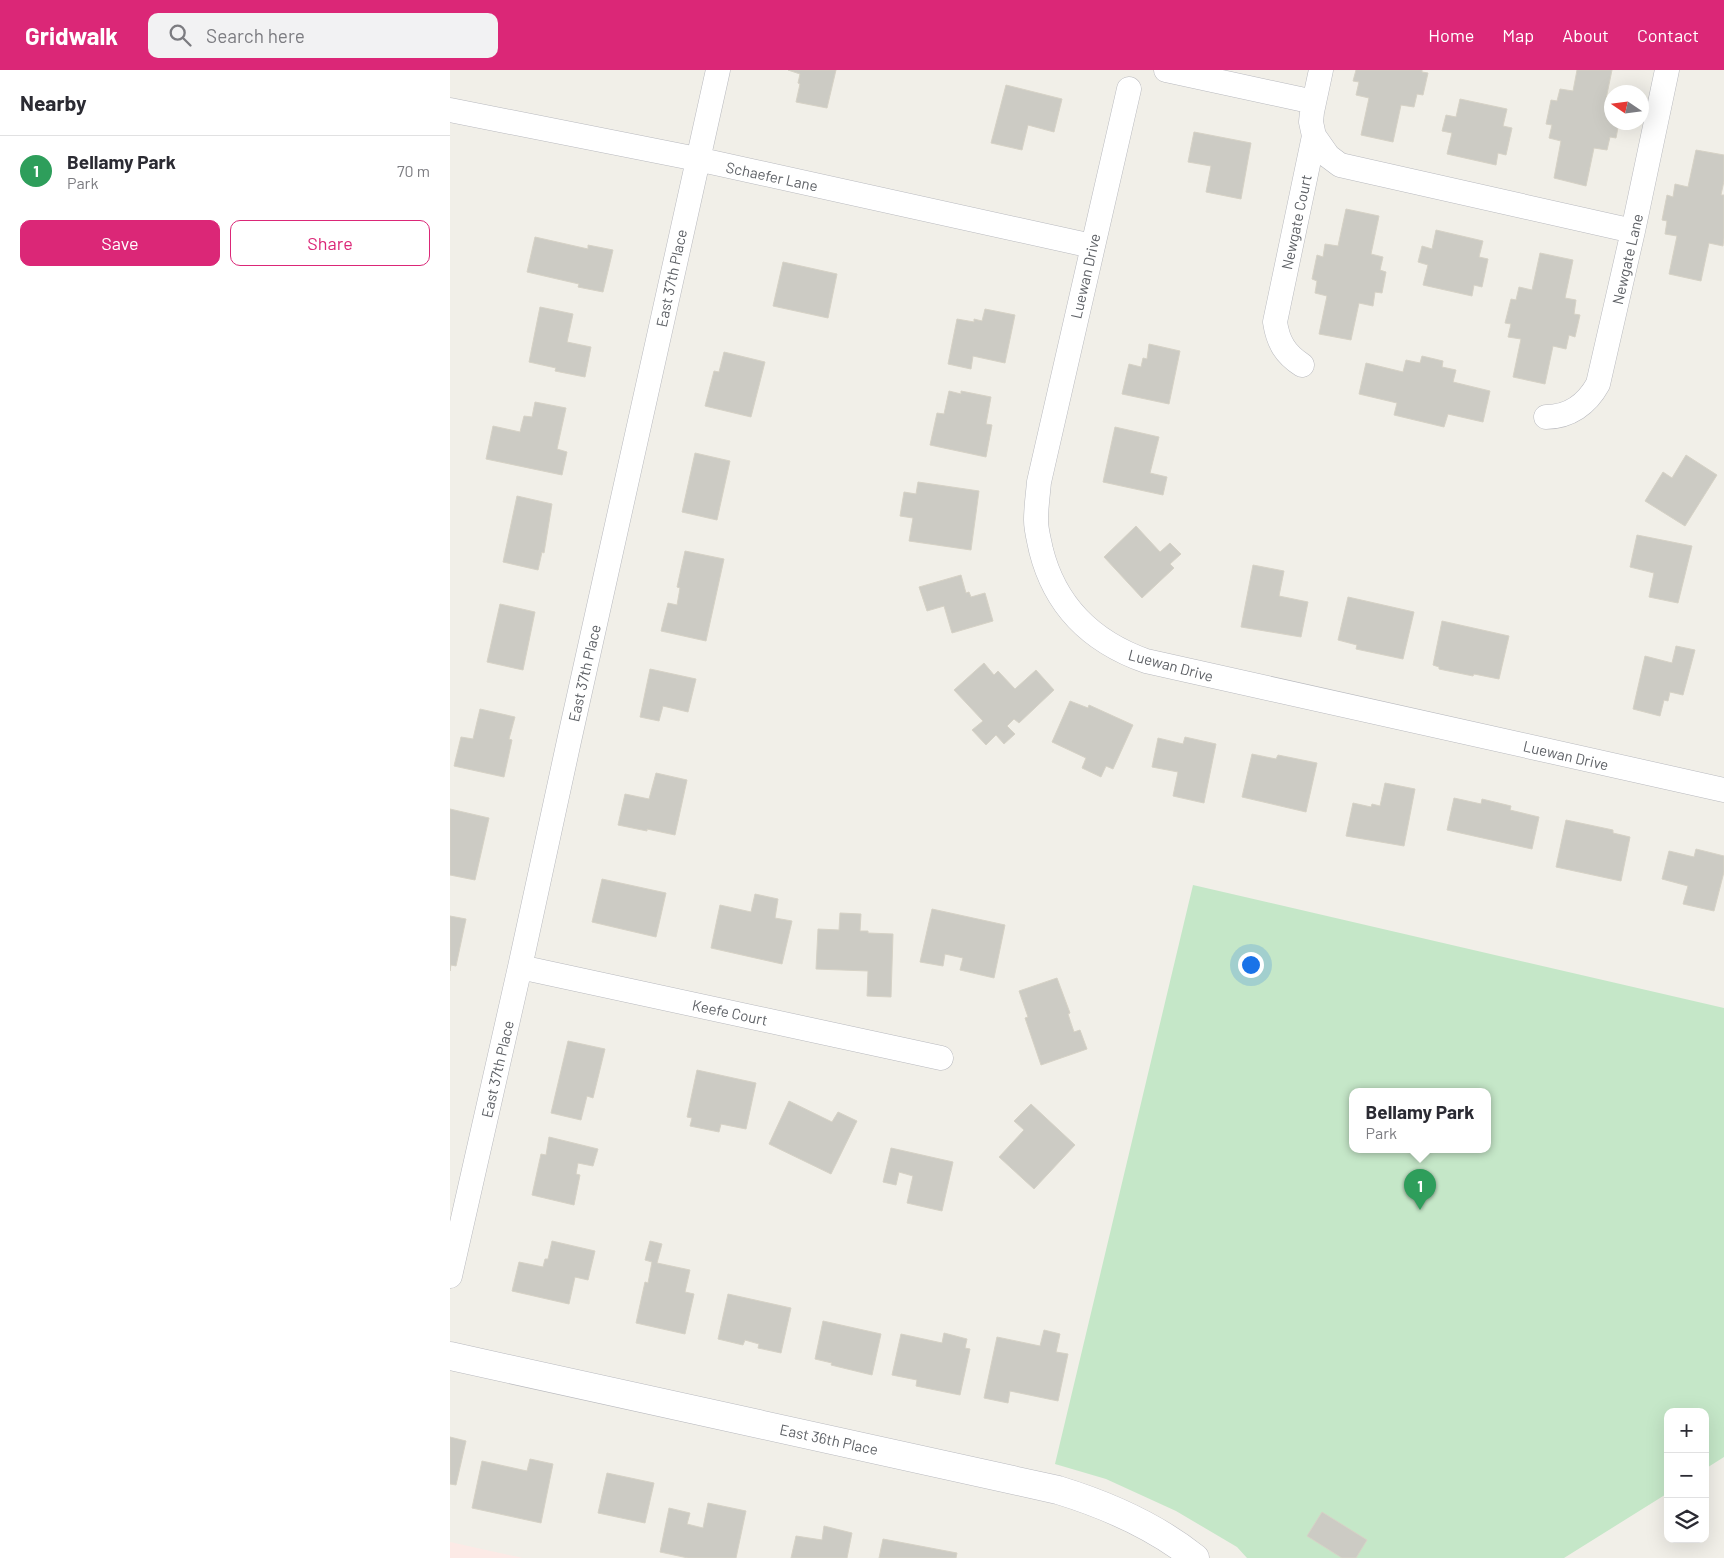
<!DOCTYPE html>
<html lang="en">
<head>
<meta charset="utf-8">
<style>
	:root { --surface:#fff; --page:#f2f2f3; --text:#2b2b33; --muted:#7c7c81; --line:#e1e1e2; --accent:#db2777 }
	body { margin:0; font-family:Barlow,sans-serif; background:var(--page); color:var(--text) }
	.controls { position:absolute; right:15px; bottom:15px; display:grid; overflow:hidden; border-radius:10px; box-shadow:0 5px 20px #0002 }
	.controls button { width:45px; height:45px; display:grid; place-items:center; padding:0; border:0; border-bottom:1px solid var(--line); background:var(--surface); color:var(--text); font:25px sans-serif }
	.compass { position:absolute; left:1154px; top:15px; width:45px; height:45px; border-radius:50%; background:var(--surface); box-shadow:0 5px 20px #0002; rotate:283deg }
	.you { position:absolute; left:800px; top:894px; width:18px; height:18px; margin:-12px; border:4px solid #fff; border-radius:50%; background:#1a73e8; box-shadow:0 0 0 8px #1a73e833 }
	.badge { display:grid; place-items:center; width:32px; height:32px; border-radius:50%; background:var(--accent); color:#fff; font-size:16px; font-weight:700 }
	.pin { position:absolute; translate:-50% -41px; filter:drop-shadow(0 1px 2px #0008) }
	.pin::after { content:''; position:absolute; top:26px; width:18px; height:15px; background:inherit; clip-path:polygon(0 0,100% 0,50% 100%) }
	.popup { position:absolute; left:899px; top:1018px; width:142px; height:65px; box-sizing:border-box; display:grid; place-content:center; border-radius:10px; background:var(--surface); filter:drop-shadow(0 1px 4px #0005); font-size:16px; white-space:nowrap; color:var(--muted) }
	.popup b { font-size:19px; color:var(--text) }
	.popup::after { content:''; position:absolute; left:50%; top:100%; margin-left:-10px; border:10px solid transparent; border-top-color:var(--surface) }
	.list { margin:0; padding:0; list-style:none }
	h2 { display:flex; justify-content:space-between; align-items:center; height:65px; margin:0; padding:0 20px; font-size:21px }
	h2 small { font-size:16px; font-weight:400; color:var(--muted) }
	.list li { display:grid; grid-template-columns:32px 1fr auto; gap:15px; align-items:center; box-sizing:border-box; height:70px; padding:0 20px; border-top:1px solid var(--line) }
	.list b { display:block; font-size:19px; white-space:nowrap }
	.list p { margin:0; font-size:16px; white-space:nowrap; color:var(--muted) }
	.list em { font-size:16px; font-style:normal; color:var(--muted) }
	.actions { display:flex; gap:10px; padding:15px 20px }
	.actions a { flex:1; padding:11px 0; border:1px solid var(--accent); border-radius:10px; text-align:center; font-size:18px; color:var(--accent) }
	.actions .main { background:var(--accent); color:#fff }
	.icon { flex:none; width:28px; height:28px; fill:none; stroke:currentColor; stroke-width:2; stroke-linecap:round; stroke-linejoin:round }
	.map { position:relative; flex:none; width:1274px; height:1488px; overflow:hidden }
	header { display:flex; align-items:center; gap:30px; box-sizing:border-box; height:70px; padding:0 25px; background:var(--accent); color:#fff }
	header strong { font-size:24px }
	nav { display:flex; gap:28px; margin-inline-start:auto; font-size:18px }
	.search { width:350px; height:45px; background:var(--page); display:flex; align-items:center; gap:12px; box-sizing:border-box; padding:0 18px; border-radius:10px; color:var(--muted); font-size:19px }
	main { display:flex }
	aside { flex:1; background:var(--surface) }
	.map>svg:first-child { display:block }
	.medical { fill:#fceae6 }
	.green { fill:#c5e7c8; fill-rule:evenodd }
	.building { fill:#cccbc4; stroke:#d6d2c6 }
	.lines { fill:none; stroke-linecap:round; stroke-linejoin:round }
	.minor-casing { stroke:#b8b9be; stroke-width:25 }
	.tertiary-casing { stroke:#b8b9be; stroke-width:29 }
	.minor { stroke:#fff; stroke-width:24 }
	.tertiary { stroke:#fff; stroke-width:28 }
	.labels { text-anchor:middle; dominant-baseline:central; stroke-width:4.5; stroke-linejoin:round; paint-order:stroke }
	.street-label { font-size:15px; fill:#5f6267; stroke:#fff }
</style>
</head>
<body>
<header>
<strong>Gridwalk</strong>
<div class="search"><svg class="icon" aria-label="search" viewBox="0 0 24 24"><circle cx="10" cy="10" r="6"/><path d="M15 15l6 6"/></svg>Search here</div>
<nav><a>Home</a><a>Map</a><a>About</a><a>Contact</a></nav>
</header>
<main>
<aside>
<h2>Nearby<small></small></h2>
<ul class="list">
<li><span class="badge" style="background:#2e9e5b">1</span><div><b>Bellamy Park</b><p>Park</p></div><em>70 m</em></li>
</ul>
<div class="actions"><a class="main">Save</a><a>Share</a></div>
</aside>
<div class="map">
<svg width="1274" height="1488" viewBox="0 0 1274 1488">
	<rect width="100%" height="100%" fill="#f1efe8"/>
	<path class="medical" d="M0,1472L73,1488H0Z"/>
	<path class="green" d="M743,815L1274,938V1387L1255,1399V1342H1218V1423L1114,1488H797L787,1477L726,1441L656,1409L605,1394ZM902,1021H1038V1079H902Z"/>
	<path class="building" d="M338,0H386L377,38L346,32L350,14L348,13L350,4Z
		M906,0H972V2L978,3L973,25L967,24L964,37L951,35L943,72L911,65L919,28L906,25L909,12L903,11Z
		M1127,0H1162L1156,29L1162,31V52H1169L1166,68L1160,67L1157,80L1144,78L1136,116L1104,108L1111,71L1099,68L1102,55L1096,54L1101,30L1107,31L1110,19L1123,21Z
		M556,15L612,29L604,62L578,55L572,80L541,73Z
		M1010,29L1057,39L1053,56L1062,58L1056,85L1048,83L1046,95L997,84L1002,63L992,61L996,45L1006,47Z
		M744,62L801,73L791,129L756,122L761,96L738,92Z
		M1246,80L1274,85V111L1271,125H1274V168L1273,176L1259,173L1251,211L1219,204L1227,166L1215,164L1217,151L1212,150L1217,125L1223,127L1225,114L1238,117Z
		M896,139L929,146L921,184L933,187L930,200L936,202L932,223L925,222L923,236L909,233L901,270L869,264L877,226L865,223L867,211L862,209L867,185L873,187L875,174L888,176Z
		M986,160L1033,171L1029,187L1038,189L1032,217L1024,215L1022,226L973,215L978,195L968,192L972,176L982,179Z
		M85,167L138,179V175L163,180L153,222L128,217L129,214L77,202Z
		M1090,183L1123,190L1115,228L1126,230L1124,244L1130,245L1125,267L1119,265L1116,279L1103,276L1095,314L1063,307L1071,269L1058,267L1061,254L1055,253L1061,229L1066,230L1069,217L1082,220Z
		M333,192L387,204L378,248L323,236Z
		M90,237L123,244L117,272L141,277L135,307L105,301L106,298L79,292Z
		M535,239L565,245L555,293L523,286L521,299L498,294L507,249L524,252V249L532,251Z
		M699,274L730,281L719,334L672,324L679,294L691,297L693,288L697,289Z
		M274,282L315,292L301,347L255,336L264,301L269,302Z
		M972,286L993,291L992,297L1006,300L1003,312L1040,321L1033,352L998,344L994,357L944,345L947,333L909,324L916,293L953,302L956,290L970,293Z
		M499,321L511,324V321L541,327L536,354L542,355L536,387L480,375L487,343L494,344Z
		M85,332L116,338L107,379L117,382L112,405L36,389L43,356L70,362L74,346L82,347Z
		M665,357L709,367L700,403L717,407L713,425L653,412Z
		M245,383L280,391L267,450L232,442Z
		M1236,385L1267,405L1235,456L1195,431L1213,402L1222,408Z
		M468,412L529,421L521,480L459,471L463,448L450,446L454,422L466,424Z
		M67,426L102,434L94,483L92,482L88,500L53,492Z
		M686,456L710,482L720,473L731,484L720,494L724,498L692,528L654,487Z
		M1187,465L1242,476L1228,533L1199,527L1204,503L1180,497Z
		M235,481L274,489L256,571L211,561L218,533L227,535L230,518L227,517Z
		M803,495L834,501L829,526L858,532L851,567L791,557Z
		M511,505L516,523L519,522L521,527L535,523L543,551L502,563L494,536L477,541L469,517Z
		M898,527L964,542L953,589L906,579L907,575L888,570Z
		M50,534L85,542L73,600L37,592Z
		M992,551L1059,566L1049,609L1024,604L1023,606L989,599V597L983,595Z
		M1226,576L1245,580L1233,625L1220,622L1218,631L1214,630L1210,646L1183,639L1195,586L1222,593Z
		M534,593L544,605L548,601L565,619L586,600L604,620L569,653L564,649L557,656L565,664L554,674L546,665L536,675L522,660L533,651L504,620Z
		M200,599L246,609L238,642L213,636L209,651L190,647Z
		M620,631L638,638L639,635L683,655L663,699L656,696L651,707L632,698L636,688L602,672Z
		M30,639L65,647L59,669L62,670L54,707L4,696L11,667L23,669Z
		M735,667L766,674L754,733L723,726L728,702L702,697L708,668L733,674Z
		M802,684L826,689L828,685L867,693L856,742L792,727Z
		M206,703L237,710L225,765L197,759V761L168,755L175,724L199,729Z
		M935,713L965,719L954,776L896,766L903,733L921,737L922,734L930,736Z
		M1004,728L1031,734L1032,729L1061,736L1060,740L1089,747L1082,779L997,760Z
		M0,739L39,748L25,810L0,805Z
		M1116,750L1163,760V763L1180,767L1171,811L1106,797Z
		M1246,779L1274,786V802L1264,841L1233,834L1238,816L1212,809L1219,781L1244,787Z
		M152,809L216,823L206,867L142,852Z
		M305,824L328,829L325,848L342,851L332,894L261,878L270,835L301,842Z
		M482,839L555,855L544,908L510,900L513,888L495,884L493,896L470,892Z
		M390,843L411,844L410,861H418V863L443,864L441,927L417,926L418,901L366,899L368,859L389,860Z
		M0,846L16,849L6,896L1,895L0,901Z
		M607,908L620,943L618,944L624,962L630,960L637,979L591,995L575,948L578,947L569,921Z
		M118,971L155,979L143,1028L137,1026L131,1050L101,1043Z
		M247,1000L306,1013L296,1059L271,1054L269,1062L240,1056L242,1048L237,1047Z
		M339,1031L382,1052L388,1042L407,1051L381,1104L319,1074Z
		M581,1034L625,1075L584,1119L549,1087L574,1060L564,1051Z
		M99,1067L148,1079L143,1096L128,1093L126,1104L130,1105L124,1135L82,1125L91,1084L96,1085Z
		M441,1078L503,1092L492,1141L457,1133L463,1106L449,1102L446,1115L433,1112Z
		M102,1171L145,1181L138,1210L125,1207L119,1234L62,1221L69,1192L93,1197L95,1189H98Z
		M200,1171L212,1174L207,1193L240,1200L235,1222L244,1224L235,1264L186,1253L195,1212L198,1213L202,1192L195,1190Z
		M278,1224L341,1238L331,1283L308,1278L309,1274L295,1270L293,1275L268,1269Z
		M373,1251L431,1264L422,1305L381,1295L382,1293L365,1289Z
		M594,1260L610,1264L606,1282L618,1284L608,1331L560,1321L558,1333L534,1328L547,1267L590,1276Z
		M494,1263L517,1269L515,1278L520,1279L510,1325L466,1316L467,1310L442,1305L451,1264L492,1273Z
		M0,1367L16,1371L6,1415L0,1414Z
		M80,1389L103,1394L91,1453L22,1438L32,1391L77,1401Z
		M157,1403L204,1413L195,1453L148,1443Z
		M258,1433L296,1441L286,1488H238L210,1482L219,1438L240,1443L237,1454L253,1458Z
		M872,1442L917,1470L906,1488H892L857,1466Z
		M374,1456L402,1463L397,1488H341L346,1466L372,1470Z
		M433,1469L507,1483L506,1488H429Z"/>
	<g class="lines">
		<defs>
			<path id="minor" d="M716,0L864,32
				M679,19L589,412C588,424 586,437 586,450C586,460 589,470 591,480C605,536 642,572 696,591L1274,720
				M0,40L247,89L642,176
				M864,66L878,86L890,95L1183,161
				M852,295C835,284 828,272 825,252L864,66L861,52L862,42L871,0
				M1096,347C1119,347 1137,334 1148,314L1183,161L1217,0
				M70,897L491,988
				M0,1206L70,897L119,671L268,0"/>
			<path id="tertiary" d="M0,1286L608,1420C657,1435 705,1456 745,1488"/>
		</defs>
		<use href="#minor" class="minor-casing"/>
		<use href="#tertiary" class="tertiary-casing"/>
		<use href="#minor" class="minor"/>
		<use href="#tertiary" class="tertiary"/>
	</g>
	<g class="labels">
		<g class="street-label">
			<text transform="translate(322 106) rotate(12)">Schaefer Lane</text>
			<text transform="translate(846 152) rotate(-78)">Newgate Court</text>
			<text transform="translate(1177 189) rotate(-77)">Newgate Lane</text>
			<text transform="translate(635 206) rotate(-77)">Luewan Drive</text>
			<text transform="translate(221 208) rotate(-78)">East 37th Place</text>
			<text transform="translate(721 595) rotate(15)">Luewan Drive</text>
			<text transform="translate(134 603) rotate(-77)">East 37th Place</text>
			<text transform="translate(1116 685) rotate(13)">Luewan Drive</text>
			<text transform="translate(280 942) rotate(12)">Keefe Court</text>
			<text transform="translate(47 999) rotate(-77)">East 37th Place</text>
			<text transform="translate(379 1369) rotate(12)">East 36th Place</text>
		</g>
	</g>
</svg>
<div class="controls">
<button>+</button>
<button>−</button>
<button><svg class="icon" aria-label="layers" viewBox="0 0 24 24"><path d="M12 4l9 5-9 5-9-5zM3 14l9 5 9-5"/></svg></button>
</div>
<svg class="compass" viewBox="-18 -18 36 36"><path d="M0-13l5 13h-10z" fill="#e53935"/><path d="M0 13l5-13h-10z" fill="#7c7c81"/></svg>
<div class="you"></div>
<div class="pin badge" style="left:970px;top:1140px;background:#2e9e5b">1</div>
<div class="popup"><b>Bellamy Park</b>Park</div>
</div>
</main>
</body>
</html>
